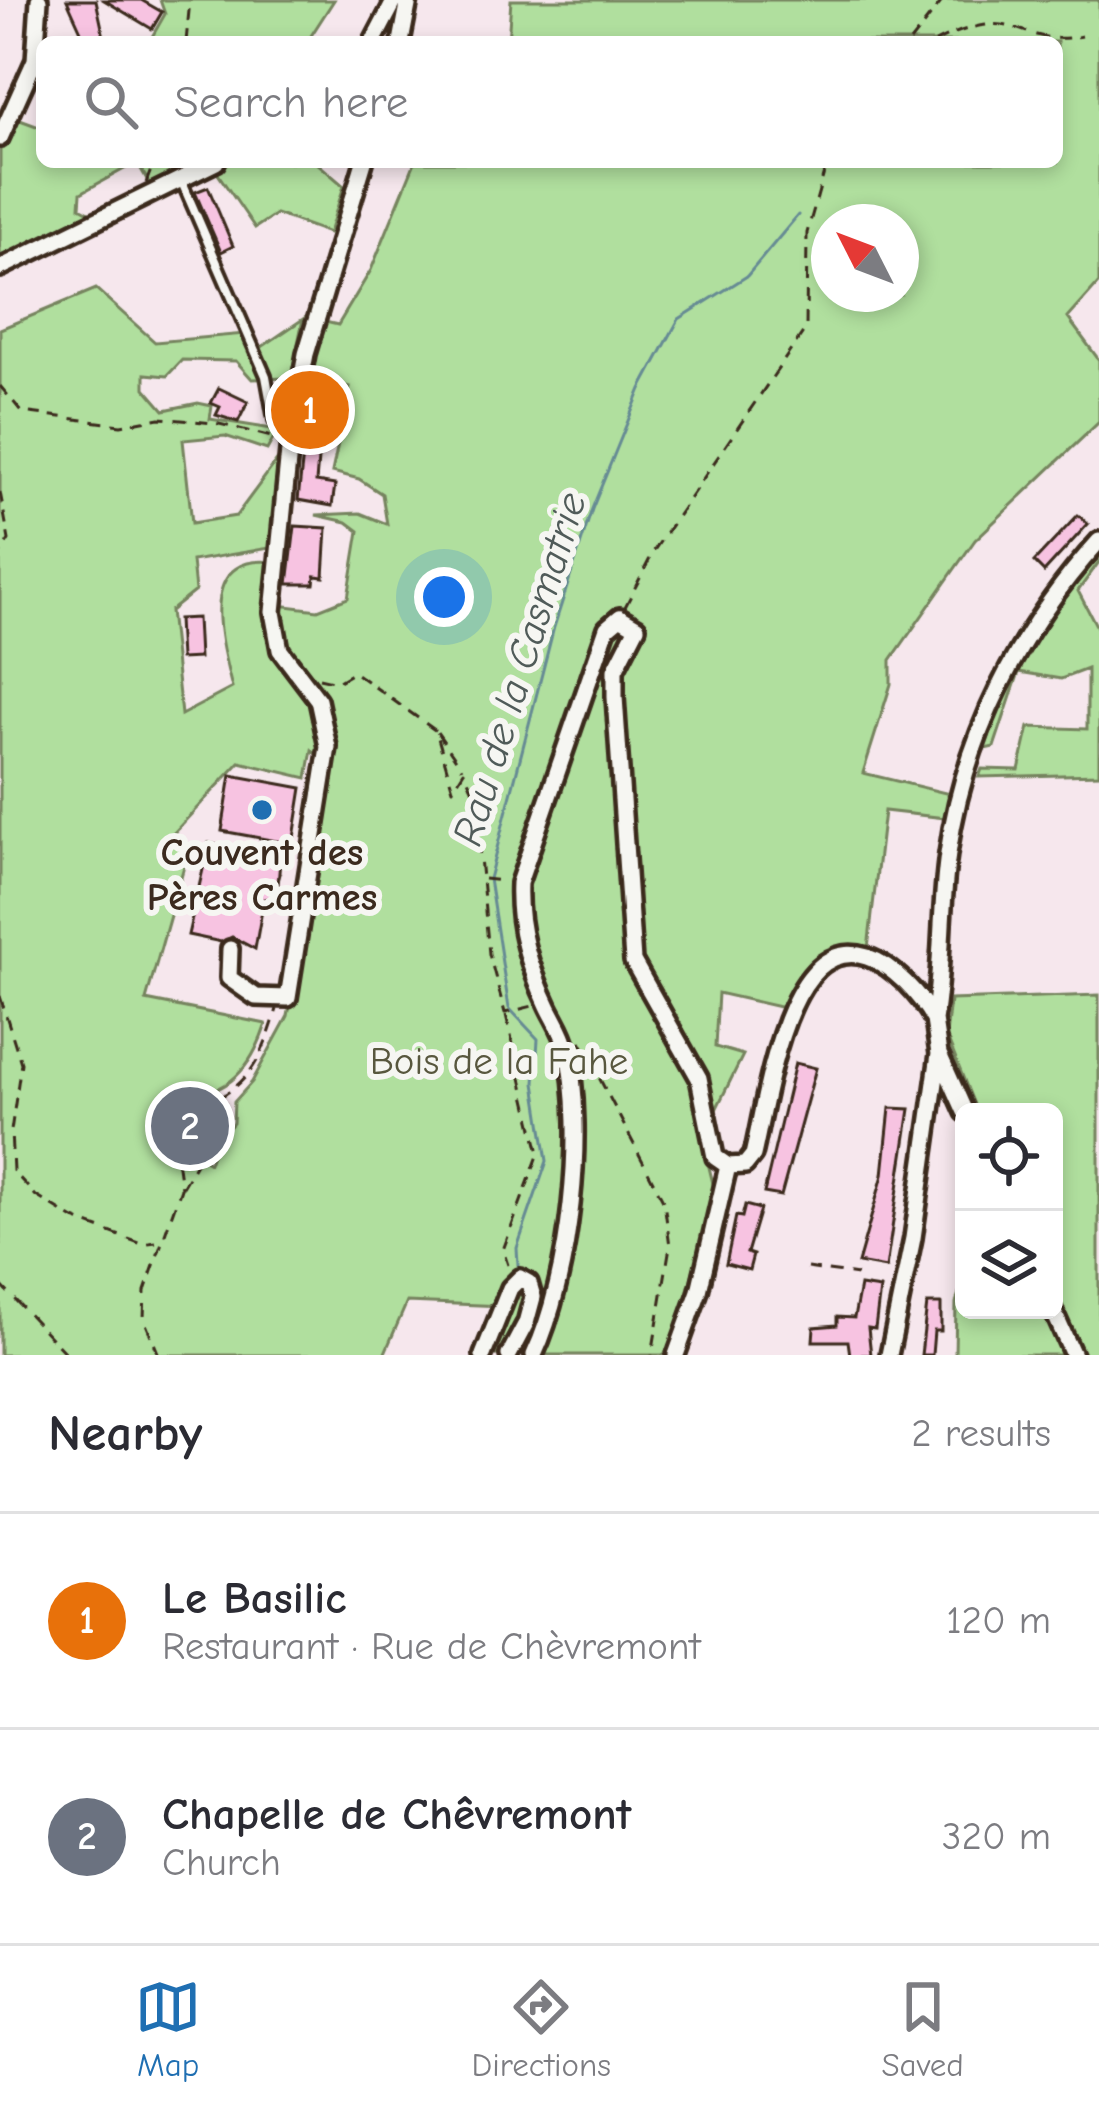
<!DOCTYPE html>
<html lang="en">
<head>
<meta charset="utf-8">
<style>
	:root { --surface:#fff; --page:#f2f2f3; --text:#2b2b33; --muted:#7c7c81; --line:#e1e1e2; --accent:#1f6fb2 }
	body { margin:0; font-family:"Comic Neue",sans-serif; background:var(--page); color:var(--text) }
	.controls { position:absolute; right:36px; bottom:36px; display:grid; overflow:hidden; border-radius:18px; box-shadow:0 6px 18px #0003 }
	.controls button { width:108px; height:108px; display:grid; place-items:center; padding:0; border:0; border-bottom:3px solid var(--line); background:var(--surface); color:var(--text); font:60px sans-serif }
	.compass { position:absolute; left:811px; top:204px; width:108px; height:108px; border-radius:50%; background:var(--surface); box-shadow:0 6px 18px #0003; rotate:312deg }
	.you { position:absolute; left:444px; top:597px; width:42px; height:42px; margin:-30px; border:9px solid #fff; border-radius:50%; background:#1a73e8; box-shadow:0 0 0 18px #1a73e833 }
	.badge { display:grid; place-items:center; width:78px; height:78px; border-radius:50%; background:var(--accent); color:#fff; font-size:39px; font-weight:700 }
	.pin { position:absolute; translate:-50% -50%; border:6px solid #fff; box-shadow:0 3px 12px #0006 }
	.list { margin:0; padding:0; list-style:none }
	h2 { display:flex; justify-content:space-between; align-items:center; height:156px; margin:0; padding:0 48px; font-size:51px }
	h2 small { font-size:39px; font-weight:400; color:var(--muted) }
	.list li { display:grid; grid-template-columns:78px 1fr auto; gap:36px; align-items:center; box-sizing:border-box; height:216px; padding:0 48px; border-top:3px solid var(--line) }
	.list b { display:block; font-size:45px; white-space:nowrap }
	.list p { margin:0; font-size:39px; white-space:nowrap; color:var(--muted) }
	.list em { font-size:39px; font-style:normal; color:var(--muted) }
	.icon { flex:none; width:66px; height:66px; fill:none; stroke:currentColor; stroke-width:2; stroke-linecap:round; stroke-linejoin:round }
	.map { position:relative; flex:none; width:1099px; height:1355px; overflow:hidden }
	.search { position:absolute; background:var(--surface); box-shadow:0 6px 18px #0003; left:36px; right:36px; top:36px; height:132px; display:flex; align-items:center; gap:30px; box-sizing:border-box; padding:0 42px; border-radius:18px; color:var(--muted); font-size:45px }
	.sheet { height:588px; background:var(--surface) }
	nav { display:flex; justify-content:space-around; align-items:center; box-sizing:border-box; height:168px; border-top:3px solid var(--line); background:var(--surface); font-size:33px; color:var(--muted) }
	nav a { display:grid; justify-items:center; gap:6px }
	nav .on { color:var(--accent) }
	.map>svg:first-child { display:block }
	.green { fill:#b0df9e; stroke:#76845e; stroke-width:3; fill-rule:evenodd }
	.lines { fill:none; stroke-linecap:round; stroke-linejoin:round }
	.stream { stroke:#668b94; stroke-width:3 }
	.building { fill:#f7c3e1; stroke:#3b2a1e; stroke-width:3 }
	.lane-casing { stroke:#3b2a1e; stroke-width:16 }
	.street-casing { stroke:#3b2a1e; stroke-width:24 }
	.path { stroke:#3b2a1e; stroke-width:3; stroke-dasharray:12 9; stroke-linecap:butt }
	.lane { stroke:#f6f6f2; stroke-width:8 }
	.street { stroke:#f6f6f2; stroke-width:15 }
	.poi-dot { fill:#1f6fb2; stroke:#f6f6f2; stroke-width:4.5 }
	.labels { text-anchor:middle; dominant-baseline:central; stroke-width:12; stroke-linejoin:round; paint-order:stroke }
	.poi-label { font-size:39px; font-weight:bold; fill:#3b2a1e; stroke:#f6f6f2 }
	.park-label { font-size:39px; fill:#58573e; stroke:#f6f6f2 }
	.water-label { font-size:42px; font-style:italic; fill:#505b59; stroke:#f6f6f2 }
</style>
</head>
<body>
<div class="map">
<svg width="1099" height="1355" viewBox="0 0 1099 1355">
	<rect width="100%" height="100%" fill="#f6e7ed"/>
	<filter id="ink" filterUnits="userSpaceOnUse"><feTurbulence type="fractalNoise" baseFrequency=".00833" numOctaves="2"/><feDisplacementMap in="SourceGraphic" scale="24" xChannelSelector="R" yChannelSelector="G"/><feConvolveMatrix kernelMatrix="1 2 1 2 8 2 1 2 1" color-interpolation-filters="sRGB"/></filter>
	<g filter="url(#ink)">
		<path class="green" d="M160,0H334L307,42H149L165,14Z
			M511,0H1099V283L1068,318L1099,360V422L975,540L891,660V684L863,773L954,795L946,818L884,811L868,949C824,943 797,969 784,1008L718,993L715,1047L743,1055L702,1138L715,1192L670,1355H481L503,1306L407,1302L384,1355H0V329L96,289L155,342L245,334L262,347L303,319L291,378L252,379L236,361L182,360L167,376L145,374V388L164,410L198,403L212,406L210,419L278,430L267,450L225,436L183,440L192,523L236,516L281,455L270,548L192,561L195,591L170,611L181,715L232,688C220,639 194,548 280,563L278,605L318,610L348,598L359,531L347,522L316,515L360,513L387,524L382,494L359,479L332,472L350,387L309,376L321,321L338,325L371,270L415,162H1057V42H508ZM829,222H901V294H829ZM312,750L334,772L288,1016L252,1082L234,1102L233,1123L216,1142L209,1163L166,1137L191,1094C233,1094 254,1061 266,1024L146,1000L190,845L169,838L240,762L307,778Z
			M20,120L42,128V162H210L153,190L137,162L81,193L80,207L93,214L0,258V145Z
			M230,162H316L344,186L329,233L276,214L255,228L216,171Z
			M1099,551V562L1078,591L1099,631V774L979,777L982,769L1019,770L1029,727L1087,729V669L1061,679L1019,672L994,747L985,749L1012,665Z
			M1099,995V1355H1081L1054,1293V1112H977L946,1035L950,1000Z
			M964,1276V1310H1049L1069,1355H955L956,1303Z"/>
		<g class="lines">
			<path class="stream" d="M518,1265L517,1248L547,1161L535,1083L538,1039L509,1008L489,879L554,627L592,509L641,389L679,319L747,276L798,215"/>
		</g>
		<path class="building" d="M67,0H96L105,42H86Z
			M104,0H141L162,12L152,29Z
			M208,187L233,246L221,252L195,192Z
			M219,388L248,402L238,422L216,415L220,407L211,403Z
			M304,445L319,447L316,482L335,485L332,506L298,500Z
			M1078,515L1088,524L1044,572L1034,562Z
			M295,526L327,528L324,577L315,576L314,584H288Z
			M197,618L199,658L180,659L178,619Z
			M231,775L302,788L293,844L222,831Z
			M209,843L221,846L219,853L281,848L277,897L264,899L255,949L232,937L221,942L188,935Z
			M795,1063L816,1068L781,1196L764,1193Z
			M890,1108L910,1109L886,1268L858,1263L883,1175Z
			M745,1205L760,1209L747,1253L753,1255L749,1270L726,1264L736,1216L742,1217Z
			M860,1286L880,1289L875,1329L868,1328L871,1355H850L848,1341H813L814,1327L837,1325V1317L854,1318Z
			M927,1304H941V1331H934L932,1355H921Z"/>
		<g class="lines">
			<defs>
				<path id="lane" d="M181,180L266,376L274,420L289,440"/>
				<path id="street" d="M373,42L395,0
					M401,42L409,0
					M0,138L35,60L39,0
					M0,268L216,162
					M230,949L229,978L256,997L288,998L328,747L318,700L280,650L273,612L290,441L306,354L364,162
					M965,1112L939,1054L934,1020C943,965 940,909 948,854C964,736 1020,628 1099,541
					M728,1166L745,1165L753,1155C766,1103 786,931 867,957C893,965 921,996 934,1020
					M1053,1310L1073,1355
					M483,1355L510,1288L520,1278L529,1283L533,1297L526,1323L509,1355
					M534,1355C570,1278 586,1131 567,1048C564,1033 554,1019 548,1006C529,966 517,927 519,883L607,628L620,617L637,627L615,670V697L633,961L699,1078L715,1157L728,1166
					M676,1355L699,1291L728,1166
					M889,1355L913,1238L939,1054"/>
			</defs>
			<use href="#lane" class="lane-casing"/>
			<use href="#street" class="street-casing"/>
			<path class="path" d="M186,42L190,0
				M910,42L943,0
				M935,42C1022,0 1014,49 1082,36
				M146,183L154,162
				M0,386L22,412L121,425L160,418L215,423L276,438
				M0,492L9,540L0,554
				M625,607L655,549L806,328L807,233L827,162
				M319,678L337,682L354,672L436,731L453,789L464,771L474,793L489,954L505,1013L533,1006
				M437,732L462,768
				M484,879L504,881
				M277,885L284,859L297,861
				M0,996L21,1063L11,1131L13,1171L36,1196L74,1219L142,1244L156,1242
				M506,1015L539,1153L503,1250L508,1265
				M580,1041L664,1202L670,1246L652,1355
				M182,1187L214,1133L226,1099
				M807,1268L857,1275
				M0,1284L67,1355
				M159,1355L144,1319L145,1291L181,1188L173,1130L182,1113C244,1093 259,1070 277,1009"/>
			<use href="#lane" class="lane"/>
			<use href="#street" class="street"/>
		</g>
	</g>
	<circle class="poi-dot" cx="262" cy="810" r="12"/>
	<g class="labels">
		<g class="poi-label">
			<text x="262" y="852">Couvent des<tspan x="262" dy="45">Pères Carmes</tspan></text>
		</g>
		<g class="park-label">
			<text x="499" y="1061">Bois de la Fahe</text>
		</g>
		<g class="water-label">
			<text transform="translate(520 669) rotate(-73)">Rau de la Casmatrie</text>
		</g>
	</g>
</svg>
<div class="controls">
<button><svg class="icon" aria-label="locate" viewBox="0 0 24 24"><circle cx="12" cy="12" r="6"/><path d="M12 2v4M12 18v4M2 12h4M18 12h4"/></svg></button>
<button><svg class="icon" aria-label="layers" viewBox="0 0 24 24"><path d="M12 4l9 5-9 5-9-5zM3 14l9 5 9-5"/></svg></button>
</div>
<svg class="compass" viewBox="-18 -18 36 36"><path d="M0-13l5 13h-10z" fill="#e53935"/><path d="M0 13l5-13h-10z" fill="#7c7c81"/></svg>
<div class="you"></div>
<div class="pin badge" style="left:310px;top:410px;background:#e8710a">1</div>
<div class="pin badge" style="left:190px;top:1126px;background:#6b7280">2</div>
<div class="search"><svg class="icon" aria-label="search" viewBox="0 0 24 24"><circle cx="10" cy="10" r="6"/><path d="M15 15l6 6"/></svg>Search here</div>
</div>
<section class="sheet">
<h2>Nearby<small>2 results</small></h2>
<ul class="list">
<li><span class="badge" style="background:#e8710a">1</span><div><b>Le Basilic</b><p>Restaurant · Rue de Chèvremont</p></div><em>120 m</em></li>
<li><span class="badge" style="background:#6b7280">2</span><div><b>Chapelle de Chêvremont</b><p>Church</p></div><em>320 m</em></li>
</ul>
</section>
<nav>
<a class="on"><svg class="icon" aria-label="map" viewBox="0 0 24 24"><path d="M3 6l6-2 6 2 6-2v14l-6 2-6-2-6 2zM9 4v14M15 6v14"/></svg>Map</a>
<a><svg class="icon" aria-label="directions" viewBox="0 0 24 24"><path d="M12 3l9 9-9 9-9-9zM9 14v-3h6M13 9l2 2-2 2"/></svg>Directions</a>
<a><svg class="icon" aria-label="saved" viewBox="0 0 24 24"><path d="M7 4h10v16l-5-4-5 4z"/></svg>Saved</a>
</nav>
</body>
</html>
